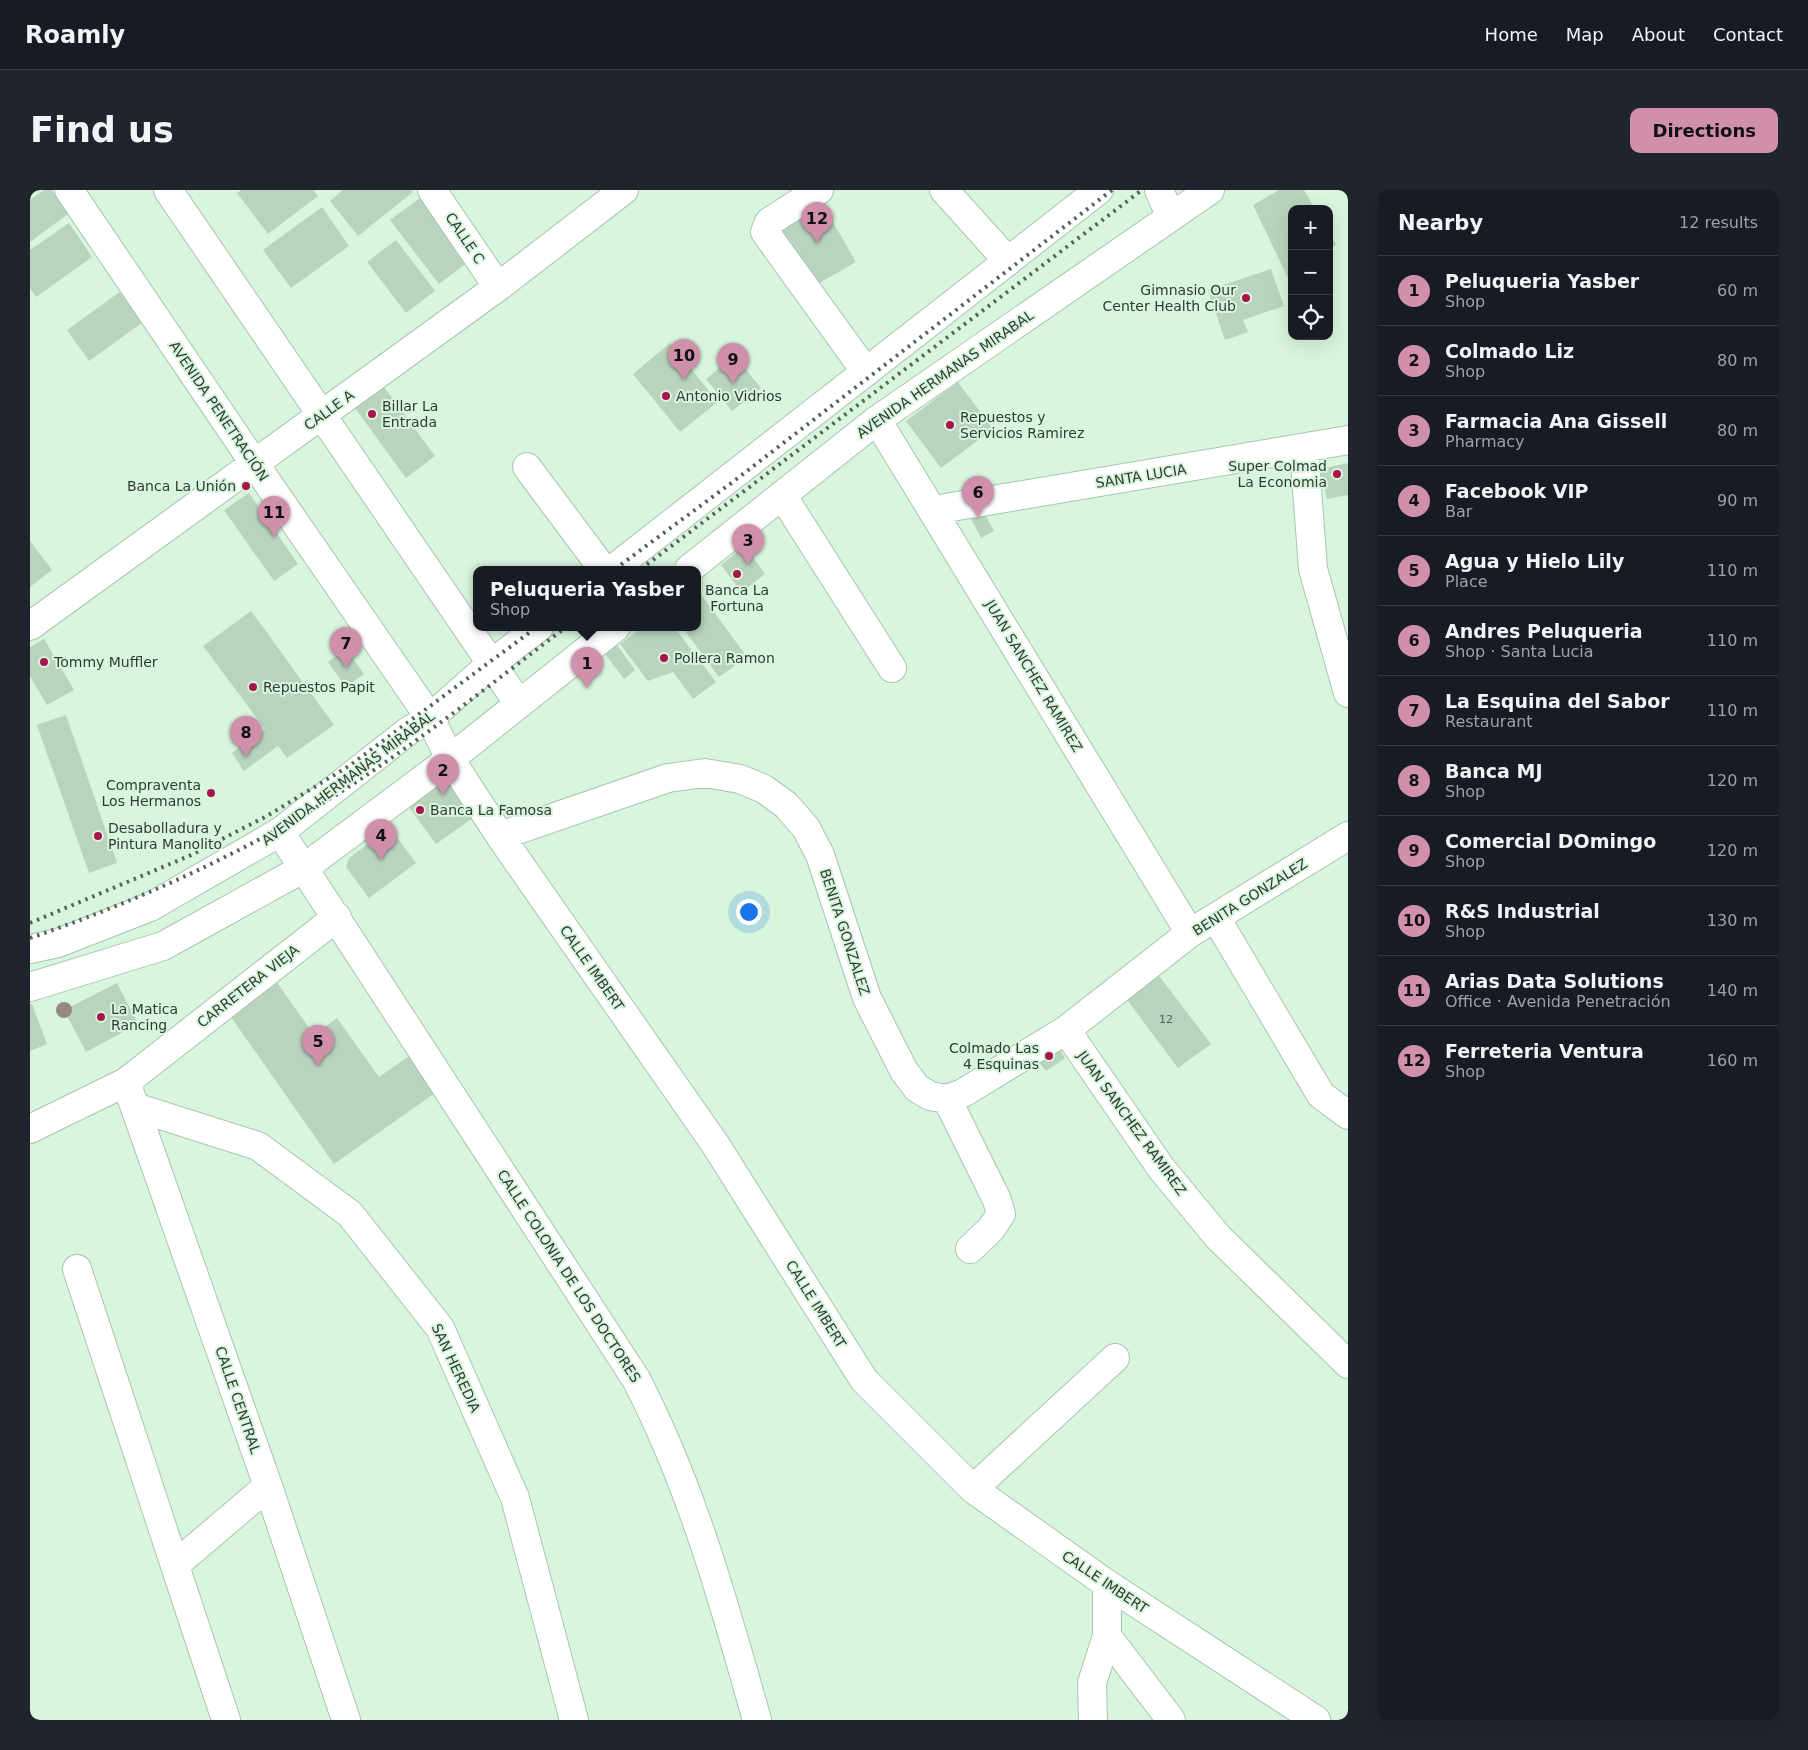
<!DOCTYPE html>
<html lang="en">
<head>
<meta charset="utf-8">
<style>
	:root { --surface:#171b24; --page:#20242c; --text:#f1f3f6; --muted:#9ea1a6; --line:#363941; --accent:#d08faa }
	body { margin:0; font-family:"DejaVu Sans",sans-serif; background:var(--page); color:var(--text) }
	.controls { position:absolute; right:15px; top:15px; display:grid; overflow:hidden; border-radius:10px; box-shadow:0 5px 20px #0002 }
	.controls button { width:45px; height:45px; display:grid; place-items:center; padding:0; border:0; border-bottom:1px solid var(--line); background:var(--surface); color:var(--text); font:25px sans-serif }
	.you { position:absolute; left:718px; top:721px; width:18px; height:18px; margin:-12px; border:4px solid #fff; border-radius:50%; background:#1a73e8; box-shadow:0 0 0 8px #1a73e833 }
	.badge { display:grid; place-items:center; width:32px; height:32px; border-radius:50%; background:var(--accent); color:#111; font-size:16px; font-weight:700 }
	.pin { position:absolute; translate:-50% -41px; filter:drop-shadow(0 1px 2px #0008) }
	.pin::after { content:''; position:absolute; top:26px; width:18px; height:15px; background:inherit; clip-path:polygon(0 0,100% 0,50% 100%) }
	.popup { position:absolute; left:443px; top:376px; width:228px; height:65px; box-sizing:border-box; display:grid; place-content:center; border-radius:10px; background:var(--surface); filter:drop-shadow(0 1px 4px #0005); font-size:16px; white-space:nowrap; color:var(--muted) }
	.popup b { font-size:19px; color:var(--text) }
	.popup::after { content:''; position:absolute; left:50%; top:100%; margin-left:-10px; border:10px solid transparent; border-top-color:var(--surface) }
	.list { margin:0; padding:0; list-style:none }
	h2 { display:flex; justify-content:space-between; align-items:center; height:65px; margin:0; padding:0 20px; font-size:21px }
	h2 small { font-size:16px; font-weight:400; color:var(--muted) }
	.list li { display:grid; grid-template-columns:32px 1fr auto; gap:15px; align-items:center; box-sizing:border-box; height:70px; padding:0 20px; border-top:1px solid var(--line) }
	.list b { display:block; font-size:19px; white-space:nowrap }
	.list p { margin:0; font-size:16px; white-space:nowrap; color:var(--muted) }
	.list em { font-size:16px; font-style:normal; color:var(--muted) }
	.icon { flex:none; width:28px; height:28px; fill:none; stroke:currentColor; stroke-width:2; stroke-linecap:round; stroke-linejoin:round }
	.map { position:relative; flex:none; width:1318px; height:1530px; overflow:hidden; border-radius:10px }
	header { display:flex; align-items:center; gap:30px; box-sizing:border-box; height:70px; padding:0 25px; background:var(--surface); border-bottom:1px solid var(--line) }
	header strong { font-size:24px }
	nav { display:flex; gap:28px; margin-inline-start:auto; font-size:18px }
	.intro { display:flex; align-items:center; justify-content:space-between; box-sizing:border-box; height:120px; padding:0 30px }
	h1 { margin:0; font-size:35px }
	.button { padding:12px 22px; border-radius:10px; background:var(--accent); color:#111; font-size:18px; font-weight:700 }
	main { display:flex; gap:30px; padding:0 30px }
	aside { flex:1; background:var(--surface); border-radius:10px; box-shadow:0 5px 20px #0002 }
	.map>svg:first-child { display:block }
	.building { fill:#b8d4be }
	.lines { fill:none; stroke-linecap:round; stroke-linejoin:round }
	.minor-casing { stroke:#a9c5b0; stroke-width:30 }
	.major-casing { stroke:#a9c5b0; stroke-width:30 }
	.minor { stroke:#fff; stroke-width:28 }
	.major { stroke:#fff; stroke-width:28 }
	.rail { stroke:#546458; stroke-width:4; stroke-dasharray:2.5 5; stroke-linecap:butt }
	.tree { fill:#968985 }
	.poi-dot { fill:#a7144d; stroke:#d8f5de; stroke-width:2 }
	.labels { text-anchor:middle; dominant-baseline:central; stroke-width:4; stroke-linejoin:round; paint-order:stroke }
	.number-label { font-size:11px; fill:#526256 }
	.street-label { font-size:14px; fill:#303c33; stroke:#d8f5de }
	.poi-label { font-size:14px; fill:#303c33; stroke:#d8f5de; text-anchor:start }
</style>
</head>
<body>
<header>
<strong>Roamly</strong>
<nav><a>Home</a><a>Map</a><a>About</a><a>Contact</a></nav>
</header>
<div class="intro"><h1>Find us</h1><a class="button">Directions</a></div>
<main>
<div class="map">
<svg width="1318" height="1530" viewBox="0 0 1318 1530">
	<rect width="100%" height="100%" fill="#d8f5de"/>
	<path class="building" d="M14,0H22L38,24L0,52V10Z
		M211,0H283L288,6L238,44L207,3Z
		M313,0H381L383,2L328,46L300,11Z
		M1249,0H1274L1285,19H1262V91L1260,92L1223,15Z
		M390,8L438,72L409,94L360,30Z
		M790,10L826,72L784,96L748,34Z
		M292,17L319,56L261,98L233,60Z
		M39,33L62,67L6,107L0,98V60Z
		M1299,42L1306,54L1299,60Z
		M366,50L405,101L376,123L337,72Z
		M1241,79L1254,116L1213,130L1218,142L1195,150L1178,100Z
		M91,101L113,132L59,171L37,140Z
		M640,153L688,212L650,242L603,184Z
		M705,166L731,198L702,221L676,189Z
		M928,192L963,239L911,278L876,231Z
		M354,197L405,266L376,288L325,218Z
		M1318,273V305L1297,309L1290,279Z
		M216,290L222,297L215,303L209,296Z
		M219,303L268,374L244,391L194,320Z
		M951,317L964,341L951,348L938,323Z
		M0,351L22,380L0,397Z
		M715,356L735,384L712,402L691,375Z
		M667,399L717,467L689,487L652,437H667Z
		M221,421L304,535L257,568L248,556L214,581L202,563L235,539L173,456Z
		M613,437H644L686,492L663,509L643,482L618,491L590,454Z
		M14,449L44,500L17,515L0,486V457Z
		M587,455L605,480L594,489L575,464Z
		M316,459L334,484L316,497L298,472Z
		M36,525L87,673L59,683L7,535Z
		M416,590L443,628L406,654L379,617Z
		M360,638L386,673L339,708L316,677L319,668Z
		M1124,779L1181,854L1148,878L1092,803Z
		M241,784L284,845L307,828L349,887L382,864L408,901L304,974L194,817Z
		M87,793L108,834L56,862L34,820Z
		M0,814H2L17,854L0,861Z
		M1023,850L1035,868L1016,881L1003,864Z"/>
	<g class="lines">
		<defs>
			<path id="minor" d="M39,0L224,273L400,528L420,569L470,646L685,954L834,1190L943,1299L1077,1394L1286,1530
				M138,0L489,514
				M402,0L468,97
				M789,0L739,32L735,42L836,182
				M914,0L978,71
				M1129,0L1141,27
				M847,230L1160,743
				M1274,259L1283,379L1318,503
				M497,277L573,379
				M752,305L862,478
				M904,320L1318,250
				M0,436L468,97L594,0
				M250,642L606,1189C662,1297 694,1413 727,1530
				M470,646L638,588L675,583L710,589L734,599L756,615L776,638L790,665L837,808L874,881L887,898L900,906L917,909L933,903L1036,840L1160,743L1318,646
				M1186,728L1291,905L1318,925
				M1036,840L1131,978L1188,1047L1318,1174
				M96,892L238,1296L316,1530
				M917,909L967,1010L971,1024L961,1039L940,1059
				M105,917L228,956L320,1024L410,1138L485,1308L544,1530
				M0,939L96,892L307,727
				M47,1079L196,1530
				M943,1299L1085,1168
				M145,1375L238,1296
				M1077,1394V1446L1141,1530
				M1063,1530L1062,1493L1077,1446"/>
			<path id="major" d="M583,379L1069,0
				M659,379L847,230L1180,0
				M0,759L28,753L120,717L250,642L377,542L400,528L461,474L509,437
				M0,797L133,756L274,678L420,569L586,437"/>
		</defs>
		<use href="#minor" class="minor-casing"/>
		<use href="#major" class="major-casing"/>
		<use href="#minor" class="minor"/>
		<use href="#major" class="major"/>
		<path class="rail" d="M585,379L704,291L1082,0
			M611,379L1112,0
			M0,733L159,666L237,626L319,576L507,437
			M0,748C111,710 221,660 320,596C395,547 465,491 536,437"/>
	</g>
	<circle class="tree" cx="34" cy="820" r="8"/>
	<g class="poi-dot">
		<circle cx="1216" cy="108" r="5"/>
		<circle cx="636" cy="206" r="5"/>
		<circle cx="342" cy="224" r="5"/>
		<circle cx="920" cy="235" r="5"/>
		<circle cx="1307" cy="284" r="5"/>
		<circle cx="216" cy="296" r="5"/>
		<circle cx="707" cy="384" r="5"/>
		<circle cx="634" cy="468" r="5"/>
		<circle cx="14" cy="472" r="5"/>
		<circle cx="223" cy="497" r="5"/>
		<circle cx="181" cy="603" r="5"/>
		<circle cx="390" cy="620" r="5"/>
		<circle cx="68" cy="646" r="5"/>
		<circle cx="71" cy="827" r="5"/>
		<circle cx="1019" cy="866" r="5"/>
	</g>
	<g class="labels">
		<g class="number-label">
			<text x="1136" y="829">12</text>
		</g>
		<g class="street-label">
			<text transform="translate(435 48) rotate(56)">CALLE C</text>
			<text transform="translate(915 184) rotate(-35)">AVENIDA HERMANAS MIRABAL</text>
			<text transform="translate(299 220) rotate(-36)">CALLE A</text>
			<text transform="translate(189 221) rotate(56)">AVENIDA PENETRACIÓN</text>
			<text transform="translate(1111 286) rotate(-9)">SANTA LUCIA</text>
			<text transform="translate(1004 486) rotate(59)">JUAN SANCHEZ RAMIREZ</text>
			<text transform="translate(318 588) rotate(-37)">AVENIDA HERMANAS MIRABAL</text>
			<text transform="translate(1220 707) rotate(-32)">BENITA GONZALEZ</text>
			<text transform="translate(815 742) rotate(72)">BENITA GONZALEZ</text>
			<text transform="translate(562 778) rotate(55)">CALLE IMBERT</text>
			<text transform="translate(218 796) rotate(-38)">CARRETERA VIEJA</text>
			<text transform="translate(1102 933) rotate(54)">JUAN SANCHEZ RAMIREZ</text>
			<text transform="translate(539 1086) rotate(57)">CALLE COLONIA DE LOS DOCTORES</text>
			<text transform="translate(786 1114) rotate(58)">CALLE IMBERT</text>
			<text transform="translate(426 1178) rotate(65)">SAN HEREDIA</text>
			<text transform="translate(208 1210) rotate(71)">CALLE CENTRAL</text>
			<text transform="translate(1075 1392) rotate(34)">CALLE IMBERT</text>
		</g>
		<g class="poi-label">
			<text x="1206" y="100" text-anchor="end">Gimnasio Our<tspan x="1206" dy="16">Center Health Club</tspan></text>
			<text x="646" y="206">Antonio Vidrios</text>
			<text x="352" y="216">Billar La<tspan x="352" dy="16">Entrada</tspan></text>
			<text x="930" y="227">Repuestos y<tspan x="930" dy="16">Servicios Ramirez</tspan></text>
			<text x="1297" y="276" text-anchor="end">Super Colmad<tspan x="1297" dy="16">La Economia</tspan></text>
			<text x="206" y="296" text-anchor="end">Banca La Unión</text>
			<text x="707" y="400" text-anchor="middle">Banca La<tspan x="707" dy="16">Fortuna</tspan></text>
			<text x="644" y="468">Pollera Ramon</text>
			<text x="24" y="472">Tommy Muffler</text>
			<text x="233" y="497">Repuestos Papit</text>
			<text x="171" y="595" text-anchor="end">Compraventa<tspan x="171" dy="16">Los Hermanos</tspan></text>
			<text x="400" y="620">Banca La Famosa</text>
			<text x="78" y="638">Desabolladura y<tspan x="78" dy="16">Pintura Manolito</tspan></text>
			<text x="81" y="819">La Matica<tspan x="81" dy="16">Rancing</tspan></text>
			<text x="1009" y="858" text-anchor="end">Colmado Las<tspan x="1009" dy="16">4 Esquinas</tspan></text>
		</g>
	</g>
</svg>
<div class="controls">
<button>+</button>
<button>−</button>
<button><svg class="icon" aria-label="locate" viewBox="0 0 24 24"><circle cx="12" cy="12" r="6"/><path d="M12 2v4M12 18v4M2 12h4M18 12h4"/></svg></button>
</div>
<div class="you"></div>
<div class="pin badge" style="left:557px;top:498px">1</div>
<div class="popup"><b>Peluqueria Yasber</b>Shop</div>
<div class="pin badge" style="left:413px;top:605px">2</div>
<div class="pin badge" style="left:718px;top:375px">3</div>
<div class="pin badge" style="left:351px;top:670px">4</div>
<div class="pin badge" style="left:288px;top:876px">5</div>
<div class="pin badge" style="left:948px;top:327px">6</div>
<div class="pin badge" style="left:316px;top:478px">7</div>
<div class="pin badge" style="left:216px;top:567px">8</div>
<div class="pin badge" style="left:703px;top:194px">9</div>
<div class="pin badge" style="left:654px;top:190px">10</div>
<div class="pin badge" style="left:244px;top:347px">11</div>
<div class="pin badge" style="left:787px;top:53px">12</div>
</div>
<aside>
<h2>Nearby<small>12 results</small></h2>
<ul class="list">
<li><span class="badge">1</span><div><b>Peluqueria Yasber</b><p>Shop</p></div><em>60 m</em></li>
<li><span class="badge">2</span><div><b>Colmado Liz</b><p>Shop</p></div><em>80 m</em></li>
<li><span class="badge">3</span><div><b>Farmacia Ana Gissell</b><p>Pharmacy</p></div><em>80 m</em></li>
<li><span class="badge">4</span><div><b>Facebook VIP</b><p>Bar</p></div><em>90 m</em></li>
<li><span class="badge">5</span><div><b>Agua y Hielo Lily</b><p>Place</p></div><em>110 m</em></li>
<li><span class="badge">6</span><div><b>Andres Peluqueria</b><p>Shop · Santa Lucia</p></div><em>110 m</em></li>
<li><span class="badge">7</span><div><b>La Esquina del Sabor</b><p>Restaurant</p></div><em>110 m</em></li>
<li><span class="badge">8</span><div><b>Banca MJ</b><p>Shop</p></div><em>120 m</em></li>
<li><span class="badge">9</span><div><b>Comercial DOmingo</b><p>Shop</p></div><em>120 m</em></li>
<li><span class="badge">10</span><div><b>R&amp;S Industrial</b><p>Shop</p></div><em>130 m</em></li>
<li><span class="badge">11</span><div><b>Arias Data Solutions</b><p>Office · Avenida Penetración</p></div><em>140 m</em></li>
<li><span class="badge">12</span><div><b>Ferreteria Ventura</b><p>Shop</p></div><em>160 m</em></li>
</ul>
</aside>
</main>
</body>
</html>
